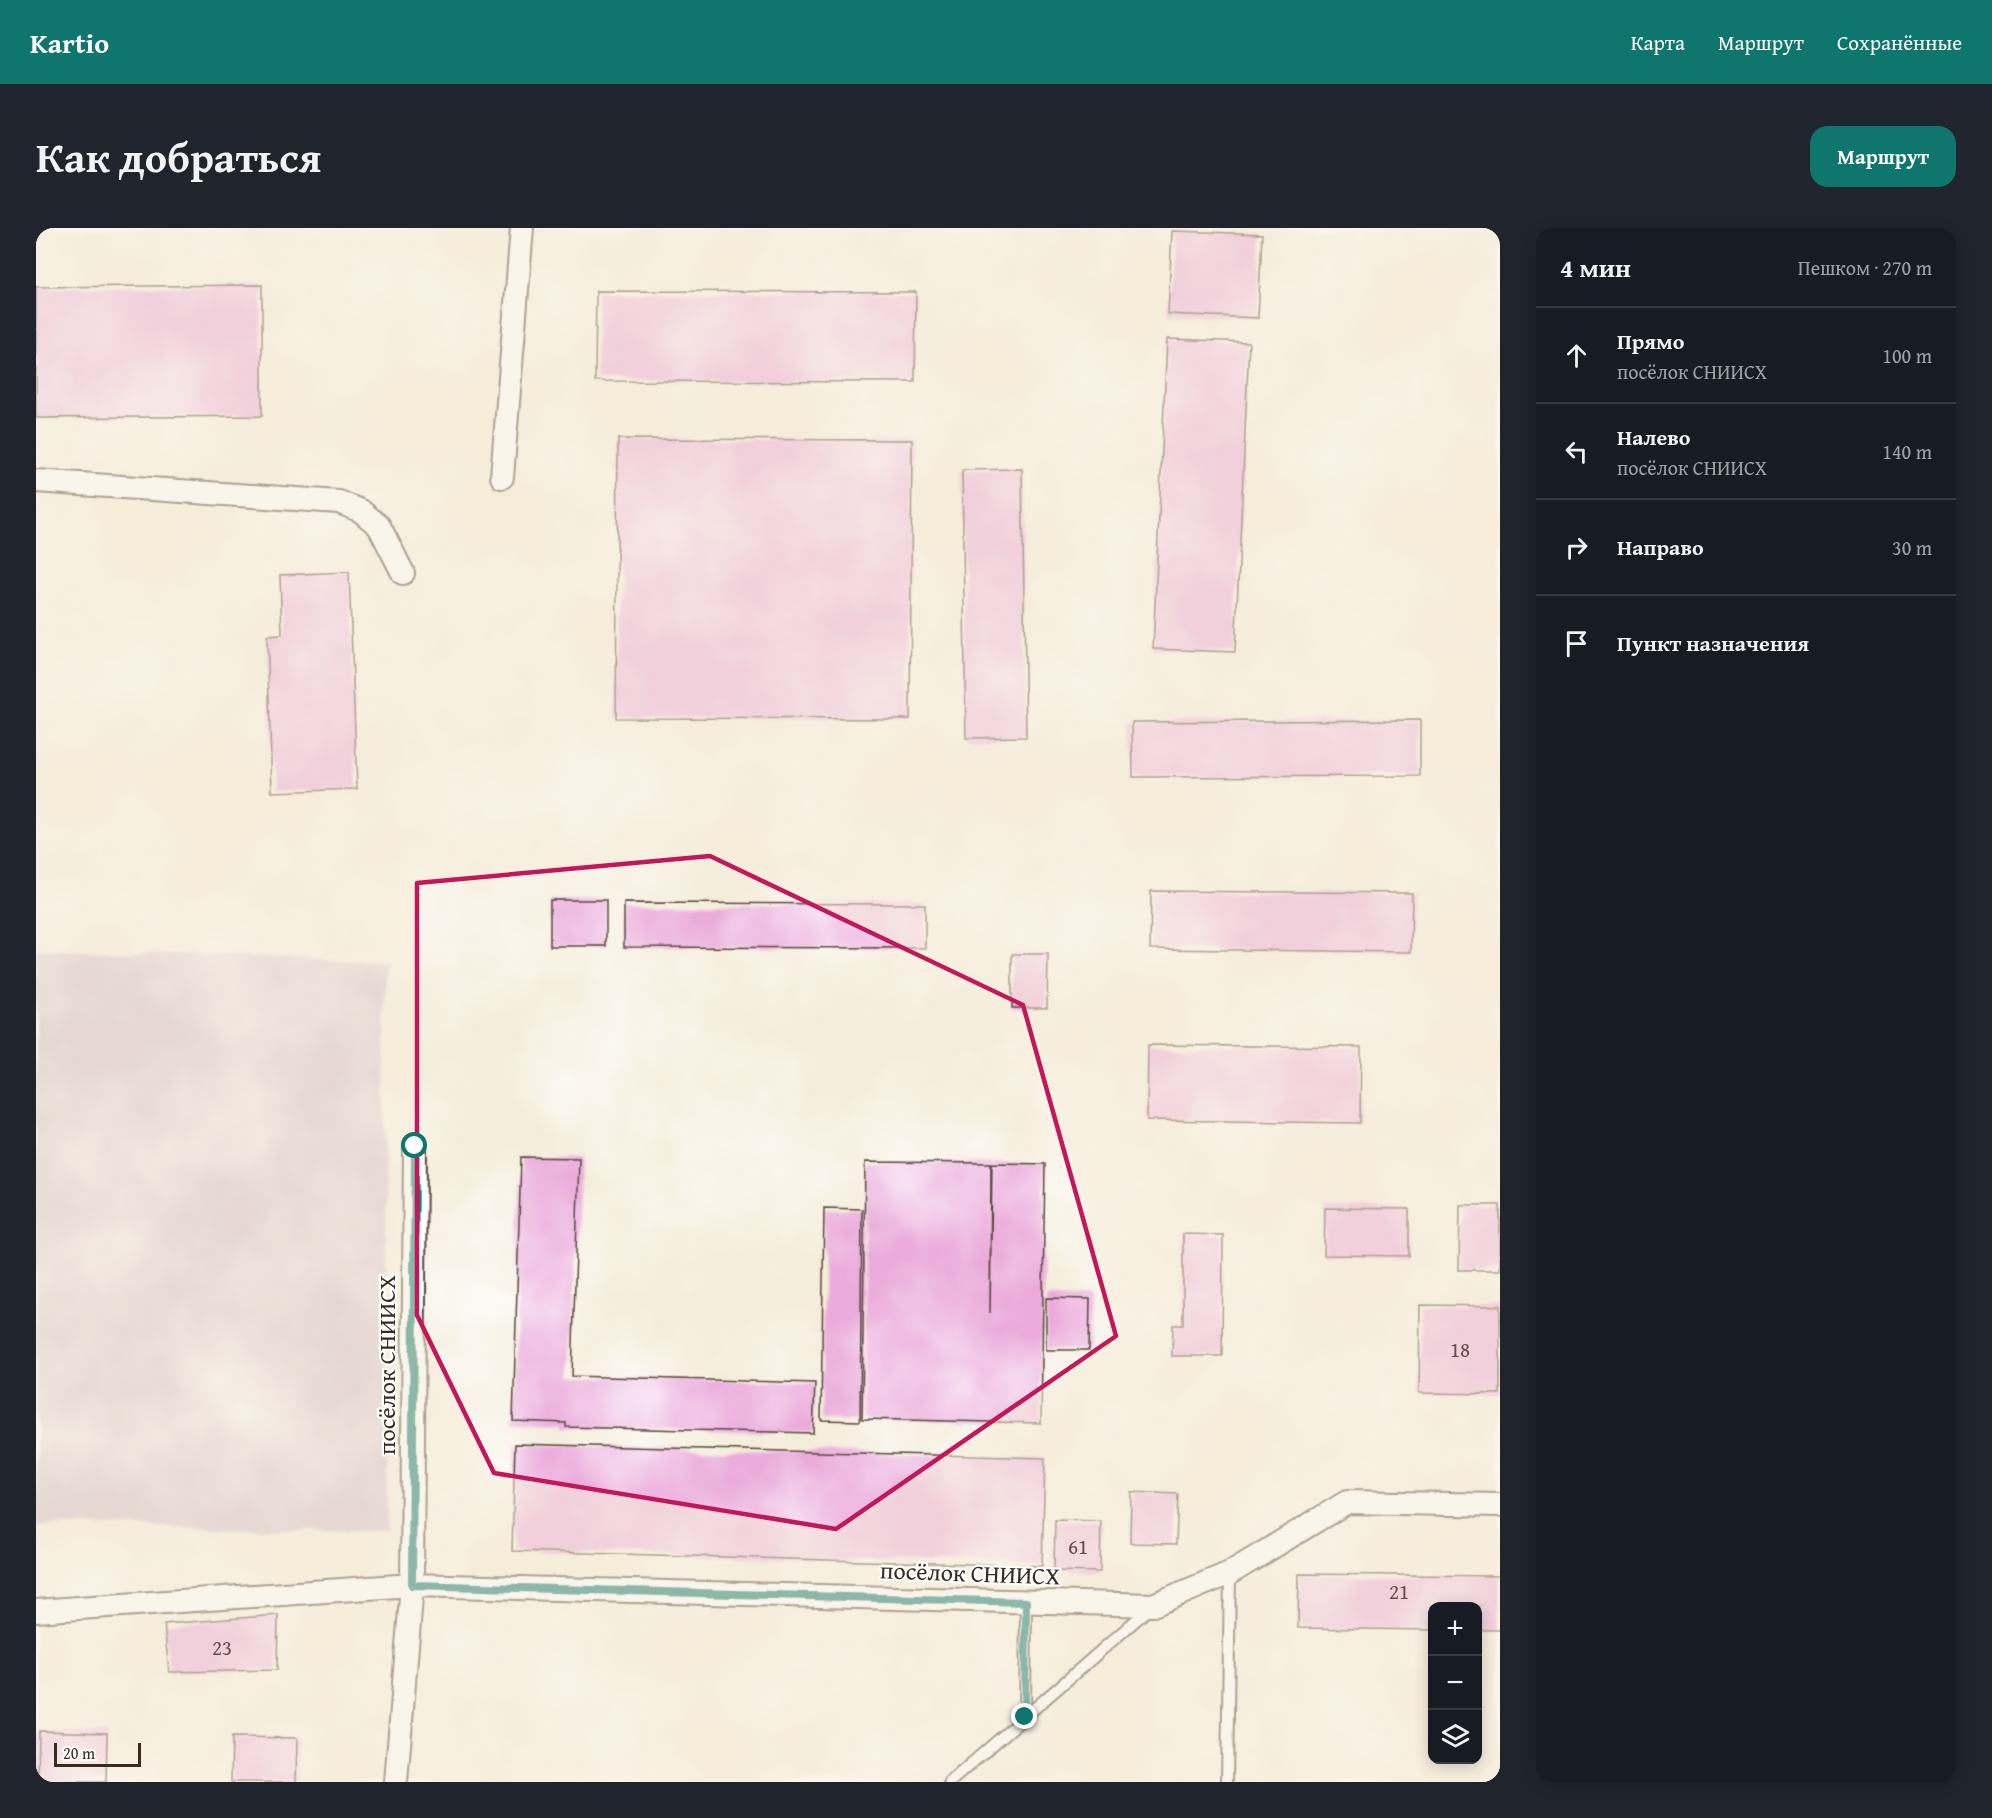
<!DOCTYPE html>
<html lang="ru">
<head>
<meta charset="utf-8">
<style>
	:root { --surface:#171b24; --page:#20242c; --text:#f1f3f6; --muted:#9ea1a6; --line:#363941; --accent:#0f766e }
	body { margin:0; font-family:"Gentium Book Plus",serif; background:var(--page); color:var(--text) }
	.controls { position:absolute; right:18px; bottom:18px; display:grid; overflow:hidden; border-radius:12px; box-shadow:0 3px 15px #0003 }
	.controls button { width:54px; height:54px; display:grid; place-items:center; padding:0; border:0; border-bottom:2px solid var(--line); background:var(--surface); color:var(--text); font:30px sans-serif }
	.scale { position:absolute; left:18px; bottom:15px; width:87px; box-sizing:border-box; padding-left:6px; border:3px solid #3b2a1e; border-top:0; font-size:16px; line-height:21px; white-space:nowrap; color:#3b2a1e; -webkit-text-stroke:4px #fff; paint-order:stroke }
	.stop { position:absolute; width:18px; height:18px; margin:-14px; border:4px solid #0f766e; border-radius:50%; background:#fff }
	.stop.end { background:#0f766e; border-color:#fff; box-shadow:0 2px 6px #0008 }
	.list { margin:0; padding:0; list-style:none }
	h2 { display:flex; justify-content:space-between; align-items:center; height:78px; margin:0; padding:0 24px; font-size:26px }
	h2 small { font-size:20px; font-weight:400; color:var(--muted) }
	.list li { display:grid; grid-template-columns:39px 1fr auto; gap:18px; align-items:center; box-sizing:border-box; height:96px; padding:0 24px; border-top:2px solid var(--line) }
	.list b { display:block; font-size:22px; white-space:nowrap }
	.list p { margin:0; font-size:20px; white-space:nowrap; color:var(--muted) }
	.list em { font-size:20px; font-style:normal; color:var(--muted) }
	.icon { flex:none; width:33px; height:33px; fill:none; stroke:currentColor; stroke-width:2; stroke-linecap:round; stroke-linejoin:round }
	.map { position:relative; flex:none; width:1464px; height:1554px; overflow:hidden; border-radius:18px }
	header { display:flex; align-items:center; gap:36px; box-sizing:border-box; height:84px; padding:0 30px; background:var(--accent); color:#fff }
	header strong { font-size:28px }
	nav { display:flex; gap:33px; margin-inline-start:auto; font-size:21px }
	.intro { display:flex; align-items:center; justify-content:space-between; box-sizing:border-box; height:144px; padding:0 36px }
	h1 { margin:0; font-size:42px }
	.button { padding:15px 27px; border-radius:18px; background:var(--accent); color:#fff; font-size:21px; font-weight:700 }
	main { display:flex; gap:36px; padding:0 36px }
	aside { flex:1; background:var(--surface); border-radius:18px; box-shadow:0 3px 15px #0003 }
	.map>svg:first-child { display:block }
	.industrial { fill:#d2bdc8 }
	.building { fill:#ebacdc }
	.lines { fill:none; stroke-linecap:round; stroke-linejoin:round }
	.service-casing { stroke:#57473a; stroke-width:14 }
	.minor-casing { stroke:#57473a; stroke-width:26 }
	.service { stroke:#fff; stroke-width:10 }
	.minor { stroke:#fff; stroke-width:22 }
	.route { stroke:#0f766e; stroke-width:8 }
	.marked { fill:none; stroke:#c2185b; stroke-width:4.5; stroke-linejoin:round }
	.labels { text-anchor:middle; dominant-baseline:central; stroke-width:4.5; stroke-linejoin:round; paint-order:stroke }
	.number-label { font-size:21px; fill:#674a4e }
	.street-label { font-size:24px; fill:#3b2a1e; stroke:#fff }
</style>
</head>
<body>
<header>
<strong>Kartio</strong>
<nav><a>Карта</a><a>Маршрут</a><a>Сохранённые</a></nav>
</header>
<div class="intro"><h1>Как добраться</h1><a class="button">Маршрут</a></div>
<main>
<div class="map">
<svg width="1464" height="1554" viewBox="0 0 1464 1554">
	<rect width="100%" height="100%" fill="#fff"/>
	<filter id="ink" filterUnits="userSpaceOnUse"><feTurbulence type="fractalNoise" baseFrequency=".0167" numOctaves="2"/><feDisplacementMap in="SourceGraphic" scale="12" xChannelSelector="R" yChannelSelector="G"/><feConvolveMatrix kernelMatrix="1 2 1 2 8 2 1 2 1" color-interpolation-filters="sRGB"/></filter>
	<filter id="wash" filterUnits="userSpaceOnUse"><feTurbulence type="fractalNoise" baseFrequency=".008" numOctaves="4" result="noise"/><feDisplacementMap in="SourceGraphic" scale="24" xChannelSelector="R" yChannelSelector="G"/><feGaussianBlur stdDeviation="1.35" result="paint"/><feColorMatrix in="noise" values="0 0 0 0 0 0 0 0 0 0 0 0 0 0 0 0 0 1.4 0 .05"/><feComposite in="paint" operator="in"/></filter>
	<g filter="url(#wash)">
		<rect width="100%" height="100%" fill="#f5eddb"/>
		<path class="industrial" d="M0,721L349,734L351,1303L0,1297Z"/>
		<g id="blocks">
			<path class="building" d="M1136,3L1226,6L1222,90L1132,86Z
				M226,57V188L0,190V59Z
				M560,63L880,64L879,154L559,153Z
				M1131,111L1213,114L1199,424L1117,421Z
				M582,211L876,212L874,491L580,490Z
				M986,241L990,509L930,510L926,242Z
				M313,344L321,561L236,564L231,408L246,407L244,347Z
				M1384,492V548L1097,549L1096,494Z
				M1115,663L1376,665L1375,724L1114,721Z
				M514,672H570V718H514Z
				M588,675L889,676V720L588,719Z
				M976,726H1012L1011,780H976Z
				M1112,817L1325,819L1324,895L1111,892Z
				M485,929L543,930L536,1148L779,1155L777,1205L530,1199V1195L477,1193Z
				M829,934L955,935L954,1085L956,935L1009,936L1005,1195L826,1191Z
				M1424,977H1464V1042H1423Z
				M788,980L826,981L824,1193L785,1192Z
				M1289,980L1373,981V1028L1288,1027Z
				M1147,1006L1187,1007L1186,1128H1136L1137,1097H1147Z
				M1010,1070L1054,1071L1053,1122H1010Z
				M1384,1077L1464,1078V1166L1383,1165Z
				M479,1216L1009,1230L1006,1338L476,1323Z
				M1095,1264L1142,1266L1140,1316L1094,1315Z
				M1019,1292L1065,1293L1064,1344L1018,1343Z
				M1263,1346L1464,1348V1402H1442V1378H1396V1402L1262,1400Z
				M242,1387L241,1442L133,1444L128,1396Z
				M3,1503L71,1505L70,1554H2Z
				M196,1509L261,1510L260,1554H195Z"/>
		</g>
	</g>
	<g filter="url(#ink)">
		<use href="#blocks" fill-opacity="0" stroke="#57473a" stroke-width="1.5"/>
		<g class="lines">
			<defs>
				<path id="service" d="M989,1489L990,1374
					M914,1554L1115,1379
					M1191,1554L1194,1345"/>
				<path id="minor" d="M466,249L486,0
					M0,253L303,274L325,283L343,298L367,345
					M0,1383L376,1357L1117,1377L1194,1345L1311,1274L1464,1277
					M360,1554L376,1357L379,918"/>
			</defs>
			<use href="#service" class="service-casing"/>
			<use href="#minor" class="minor-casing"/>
			<use href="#service" class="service"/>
			<use href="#minor" class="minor"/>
		</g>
	</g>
	<g class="lines" filter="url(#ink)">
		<path class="route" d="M379,918L376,1357L990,1374L989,1489"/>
	</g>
	<path d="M0 0H1464V1554H0ZM674,628L987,777L1080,1108L800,1301L458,1245L381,1087V655Z" fill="#f5eddb" fill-opacity=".55" fill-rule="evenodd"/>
	<path class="marked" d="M674,628L987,777L1080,1108L800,1301L458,1245L381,1087V655Z"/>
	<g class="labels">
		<g class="number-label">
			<text x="1424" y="1121">18</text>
			<text x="1042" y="1318">61</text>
			<text x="1363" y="1363">21</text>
			<text x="186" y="1419">23</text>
		</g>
		<g class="street-label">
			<text transform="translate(350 1137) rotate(-90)">посёлок СНИИСХ</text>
			<text transform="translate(934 1345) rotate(2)">посёлок СНИИСХ</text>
		</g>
	</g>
</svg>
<div class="controls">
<button>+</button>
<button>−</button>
<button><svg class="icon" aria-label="layers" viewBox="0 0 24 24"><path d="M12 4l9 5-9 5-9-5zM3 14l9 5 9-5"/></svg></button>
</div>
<div class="scale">20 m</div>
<div class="stop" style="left:379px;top:918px"></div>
<div class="stop end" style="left:989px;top:1489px"></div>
</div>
<aside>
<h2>4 мин<small>Пешком · 270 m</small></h2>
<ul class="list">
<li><svg class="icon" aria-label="ahead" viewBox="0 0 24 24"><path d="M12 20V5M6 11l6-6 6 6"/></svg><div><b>Прямо</b><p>посёлок СНИИСХ</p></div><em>100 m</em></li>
<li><svg class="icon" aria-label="left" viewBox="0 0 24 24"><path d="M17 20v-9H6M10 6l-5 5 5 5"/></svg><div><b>Налево</b><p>посёлок СНИИСХ</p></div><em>140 m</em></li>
<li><svg class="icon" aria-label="right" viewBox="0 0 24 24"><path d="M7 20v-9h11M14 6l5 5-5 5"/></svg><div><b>Направо</b></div><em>30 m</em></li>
<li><svg class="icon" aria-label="arrive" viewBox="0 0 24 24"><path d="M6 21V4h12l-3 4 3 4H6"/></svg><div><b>Пункт назначения</b></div></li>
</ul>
</aside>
</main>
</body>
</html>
